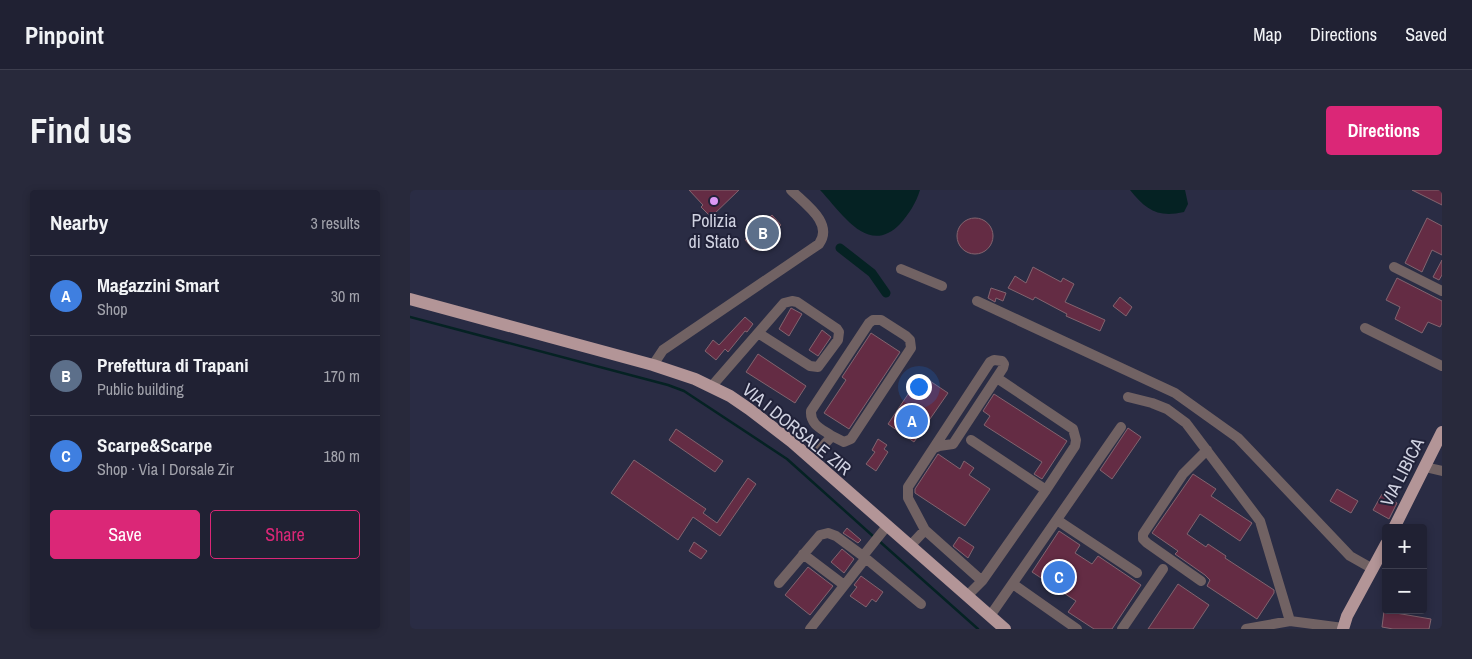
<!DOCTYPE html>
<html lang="en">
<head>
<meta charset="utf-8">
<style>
	:root { --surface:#202133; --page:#28293b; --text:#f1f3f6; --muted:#a2a3ac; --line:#3d3e4e; --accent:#db2777 }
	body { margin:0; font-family:"Archivo Narrow",sans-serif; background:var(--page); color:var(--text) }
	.controls { position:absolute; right:15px; bottom:15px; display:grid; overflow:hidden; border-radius:5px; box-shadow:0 2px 8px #0003 }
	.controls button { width:45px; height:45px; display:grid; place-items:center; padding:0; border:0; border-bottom:1px solid var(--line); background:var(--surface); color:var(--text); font:25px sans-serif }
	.you { position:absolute; left:508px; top:196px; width:18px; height:18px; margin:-12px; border:4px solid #fff; border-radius:50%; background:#1a73e8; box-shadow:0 0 0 8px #1a73e833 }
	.badge { display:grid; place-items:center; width:32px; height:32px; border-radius:50%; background:var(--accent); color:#fff; font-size:16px; font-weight:700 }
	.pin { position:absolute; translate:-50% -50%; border:2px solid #fff; box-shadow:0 1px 5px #0006 }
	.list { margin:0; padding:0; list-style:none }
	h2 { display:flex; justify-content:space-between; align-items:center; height:65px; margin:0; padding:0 20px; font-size:21px }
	h2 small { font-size:16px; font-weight:400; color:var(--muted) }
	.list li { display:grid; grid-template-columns:32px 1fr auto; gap:15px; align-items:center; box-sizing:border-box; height:80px; padding:0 20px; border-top:1px solid var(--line) }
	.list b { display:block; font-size:19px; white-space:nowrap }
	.list p { margin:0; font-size:16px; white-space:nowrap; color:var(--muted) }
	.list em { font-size:16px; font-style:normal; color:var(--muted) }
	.actions { display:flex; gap:10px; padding:15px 20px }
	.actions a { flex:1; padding:11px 0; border:1px solid var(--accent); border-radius:5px; text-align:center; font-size:18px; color:var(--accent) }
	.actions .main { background:var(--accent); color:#fff }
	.map { position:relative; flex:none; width:1032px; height:439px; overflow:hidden; border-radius:5px }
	header { display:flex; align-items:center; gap:30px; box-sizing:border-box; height:70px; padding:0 25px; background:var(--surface); border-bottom:1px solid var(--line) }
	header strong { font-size:24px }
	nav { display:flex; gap:28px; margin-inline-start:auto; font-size:18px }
	.intro { display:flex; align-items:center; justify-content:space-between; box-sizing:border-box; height:120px; padding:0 30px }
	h1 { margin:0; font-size:35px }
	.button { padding:12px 22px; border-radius:5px; background:var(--accent); color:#fff; font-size:18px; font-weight:700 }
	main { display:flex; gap:30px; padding:0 30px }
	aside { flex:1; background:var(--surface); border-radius:5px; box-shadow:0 2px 8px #0003 }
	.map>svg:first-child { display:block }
	.water { fill:#052223 }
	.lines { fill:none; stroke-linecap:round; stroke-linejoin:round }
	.stream { stroke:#052223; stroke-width:2.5 }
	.canal { stroke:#052223; stroke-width:9 }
	.building { fill:#642c44; stroke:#82646f }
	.minor { stroke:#716263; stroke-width:10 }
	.major { stroke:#b39597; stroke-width:12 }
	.poi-dot { fill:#dc99f5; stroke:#212239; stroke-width:2 }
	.labels { text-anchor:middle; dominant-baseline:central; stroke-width:4; stroke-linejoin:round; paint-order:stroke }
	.poi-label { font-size:18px; fill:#d0d2e1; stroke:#212239 }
	.street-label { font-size:18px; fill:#d0d2e1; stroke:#212239 }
</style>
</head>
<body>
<header>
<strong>Pinpoint</strong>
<nav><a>Map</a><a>Directions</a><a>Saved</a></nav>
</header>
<div class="intro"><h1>Find us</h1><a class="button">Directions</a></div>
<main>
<aside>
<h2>Nearby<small>3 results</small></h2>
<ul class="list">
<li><span class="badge" style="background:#3f7fe0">A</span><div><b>Magazzini Smart</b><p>Shop</p></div><em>30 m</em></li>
<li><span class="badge" style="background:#5c6f8a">B</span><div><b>Prefettura di Trapani</b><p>Public building</p></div><em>170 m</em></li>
<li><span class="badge" style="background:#3f7fe0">C</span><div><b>Scarpe&amp;Scarpe</b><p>Shop · Via I Dorsale Zir</p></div><em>180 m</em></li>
</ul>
<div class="actions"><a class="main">Save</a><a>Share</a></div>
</aside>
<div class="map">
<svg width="1032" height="439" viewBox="0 0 1032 439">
	<rect width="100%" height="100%" fill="#2a2c44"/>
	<path class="water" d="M410,0H510C506,13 499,24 490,34C458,67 432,23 410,0Z
		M720,0H775L778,14L774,22C748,28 736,20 720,0Z"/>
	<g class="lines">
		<path class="stream" d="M0,127L258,195L274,201L377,269L464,347
			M468,350L568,439"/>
		<path class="canal" d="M430,58L462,83L476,103"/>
	</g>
	<path class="building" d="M279,0H329L301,27L291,17L293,15Z
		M1002,0H1032V15Z
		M362,25L371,35L344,60L335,50Z
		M547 46a18 18 0 1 1 36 0a18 18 0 1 1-36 0Z
		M1017,28L1032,36V65L1022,60L1012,82L995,73Z
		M1032,70V85L1029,90L1023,87Z
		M623,77L651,92L653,88L664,94L655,112L695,130L690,141L656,126L657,124L625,107L623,110L598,98L605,86L616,93Z
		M987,88L1032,111V133L1030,137L1018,132L1012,143L985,129L990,117L976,110Z
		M581,98L596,103L593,111L586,108L585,112L578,108Z
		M710,107L722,117L716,126L703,116Z
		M381,118L392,124L379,146L369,139Z
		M335,127L343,134L337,142L335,141L318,162L315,159L306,170L295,161L303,150L309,155Z
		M412,140L421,147L408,166L399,160Z
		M461,143L490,162L439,239L414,223L436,190L432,187Z
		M348,164L396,196L385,213L336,182Z
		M511,185L538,203L504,252L478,234Z
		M584,204L657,251L632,289L624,284L632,272L574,235L580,226L573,221Z
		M718,238L731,247L702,289L690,280Z
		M266,239L313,271L305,282L259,250Z
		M468,249L477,255L474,259L478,262L466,281L456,274L465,262L462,260Z
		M528,264L550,279L554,271L564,278L559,285L580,299L555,336L505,303V299Z
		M224,270L296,319L293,323L307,333L338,288L346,294L310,346L283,327L268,350L201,303Z
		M783,284L806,299L801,306L842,333L830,351L790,324L777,344L796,357L798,354L816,366L815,368L864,400V403L847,429L797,396L800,390L795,385L765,364L768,361L742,343Z
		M927,299L948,311L941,323L920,311Z
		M972,304L987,313L979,329L963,320Z
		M437,338L451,350L448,353L433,343Z
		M649,341L670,355L665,363L682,374L688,366L731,395L702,439H684L658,422L666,411L622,382Z
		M549,347L564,357L558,368L543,356Z
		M284,352L297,361L291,369L279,361Z
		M432,359L444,369L434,383L421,372Z
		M398,377L423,396L400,425L375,405Z
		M451,386L473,402L466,412L462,409L456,417L440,406L447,397L444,395Z
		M768,394L799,415L783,439H738Z
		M974,421L1021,429L1019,439H983L972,437Z"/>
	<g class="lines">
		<path class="minor" d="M984,77L1032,101
			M491,79L532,96
			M567,111L765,203L828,248L940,366L963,379
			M955,138L1032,176
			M243,175L253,160L409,54C424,33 395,14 381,0
			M587,188L663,239L666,250L665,256L636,300
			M301,197L374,113L382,111L387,112L427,139L429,142L428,150L408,177L400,176L348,143
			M718,207L742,213L757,219L776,233L850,331L880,431L933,438
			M561,250L636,300L572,391
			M401,269L422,246L434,252L441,249L501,158L500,150L496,146L471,130H463L459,133L401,221C400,235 412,239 422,246
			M1015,277L1032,281
			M647,330L727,383
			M477,336L453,366L511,414
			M515,340L498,308V297L580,172L584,170L592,171L594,174L593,178L543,254L529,256L524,258
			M500,356L515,340L572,391L557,406
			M393,364L434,395
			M791,391L737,353L733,349V344L773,284L797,260
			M369,393L410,345L418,343L426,346L453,366
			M603,394L667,439
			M580,426L711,237
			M400,439L455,369
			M712,439L753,379
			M836,439L880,431"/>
		<path class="major" d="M0,109L243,175L285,189L320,206L339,219L382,252L595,439
			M984,338L1032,242
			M933,439L937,426L976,354"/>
	</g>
	<circle class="poi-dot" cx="304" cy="11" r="5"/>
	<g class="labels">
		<g class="poi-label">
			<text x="304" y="30">Polizia<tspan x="304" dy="21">di Stato</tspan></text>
		</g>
		<g class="street-label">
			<text transform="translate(387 239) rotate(39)">VIA I DORSALE ZIR</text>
			<text transform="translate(992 282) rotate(-63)">VIA LIBICA</text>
		</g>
	</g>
</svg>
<div class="controls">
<button>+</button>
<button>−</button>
</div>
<div class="you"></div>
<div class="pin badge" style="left:502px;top:231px;background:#3f7fe0">A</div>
<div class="pin badge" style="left:353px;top:43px;background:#5c6f8a">B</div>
<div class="pin badge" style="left:649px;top:387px;background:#3f7fe0">C</div>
</div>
</main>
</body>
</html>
